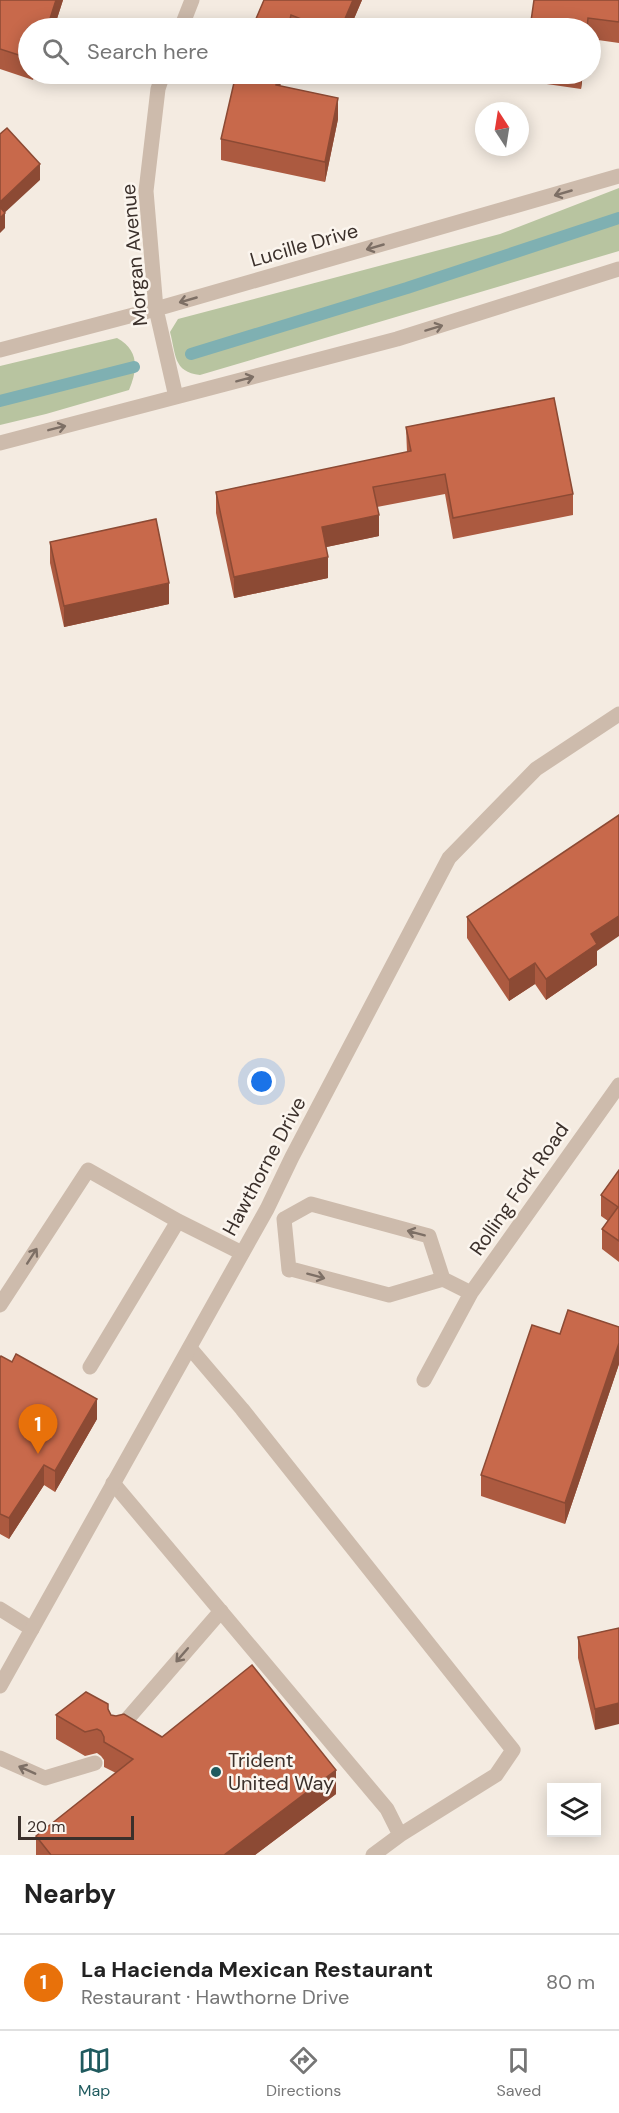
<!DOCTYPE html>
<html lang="en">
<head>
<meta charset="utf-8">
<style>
	:root { --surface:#fff; --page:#f2f2f2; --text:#222; --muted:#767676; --line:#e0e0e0; --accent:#1f5a5e }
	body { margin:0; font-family:"DM Sans",sans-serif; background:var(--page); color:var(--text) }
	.controls { position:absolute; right:18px; bottom:18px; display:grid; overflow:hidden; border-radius:0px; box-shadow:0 3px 15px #0003 }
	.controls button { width:54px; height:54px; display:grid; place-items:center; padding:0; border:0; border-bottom:2px solid var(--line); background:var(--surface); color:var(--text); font:30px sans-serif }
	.compass { position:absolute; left:475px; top:102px; width:54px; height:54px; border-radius:50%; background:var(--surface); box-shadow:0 3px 15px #0003; rotate:348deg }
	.scale { position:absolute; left:18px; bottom:15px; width:116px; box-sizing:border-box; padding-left:6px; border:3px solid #3b302b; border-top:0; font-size:16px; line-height:21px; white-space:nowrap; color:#3b302b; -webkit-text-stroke:4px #fbf5ee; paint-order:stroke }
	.you { position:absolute; left:262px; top:1082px; width:21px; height:21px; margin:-15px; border:4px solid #fff; border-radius:50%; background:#1a73e8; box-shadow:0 0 0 9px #1a73e833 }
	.badge { display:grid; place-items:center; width:39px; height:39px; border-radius:50%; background:var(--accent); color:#fff; font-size:20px; font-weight:700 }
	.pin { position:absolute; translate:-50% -50px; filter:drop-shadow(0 2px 3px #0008) }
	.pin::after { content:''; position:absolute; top:32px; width:21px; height:18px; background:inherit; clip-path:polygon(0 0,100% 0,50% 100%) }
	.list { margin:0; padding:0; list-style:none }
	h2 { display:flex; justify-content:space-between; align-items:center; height:78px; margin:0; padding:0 24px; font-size:26px }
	h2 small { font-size:20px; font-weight:400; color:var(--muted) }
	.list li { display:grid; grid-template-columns:39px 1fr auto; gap:18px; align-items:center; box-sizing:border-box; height:96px; padding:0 24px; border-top:2px solid var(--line) }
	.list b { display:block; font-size:22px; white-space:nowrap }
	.list p { margin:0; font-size:20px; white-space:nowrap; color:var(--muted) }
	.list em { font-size:20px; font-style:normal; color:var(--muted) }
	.icon { flex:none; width:33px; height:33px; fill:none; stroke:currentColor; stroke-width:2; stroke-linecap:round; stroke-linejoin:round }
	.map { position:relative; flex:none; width:619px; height:1855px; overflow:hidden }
	.search { position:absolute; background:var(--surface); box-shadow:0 3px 15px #0003; left:18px; right:18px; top:18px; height:66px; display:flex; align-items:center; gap:15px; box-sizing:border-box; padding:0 21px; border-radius:33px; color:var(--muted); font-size:22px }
	.sheet { height:174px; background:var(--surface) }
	nav { display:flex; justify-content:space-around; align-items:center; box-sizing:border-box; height:84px; border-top:2px solid var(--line); background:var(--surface); font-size:16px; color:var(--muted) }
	nav a { display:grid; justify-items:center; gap:3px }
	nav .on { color:var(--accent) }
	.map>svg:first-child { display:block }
	.green { fill:#b8c4a0 }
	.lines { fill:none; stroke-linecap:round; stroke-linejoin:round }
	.stream { stroke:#7fb0b2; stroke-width:12 }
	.service { stroke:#cdbbac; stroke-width:15 }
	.minor { stroke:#cdbbac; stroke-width:15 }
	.wall { fill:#ac5a40 }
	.shaded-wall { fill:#8c4a34 }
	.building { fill:#c8694b; stroke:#8c4a34; stroke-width:1.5 }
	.oneway { stroke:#7d6f65 }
	.poi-dot { fill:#1f5a5e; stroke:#fbf5ee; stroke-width:2 }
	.labels { text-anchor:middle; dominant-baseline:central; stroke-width:5; stroke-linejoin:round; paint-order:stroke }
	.street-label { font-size:20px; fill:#3b302b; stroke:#fbf5ee }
	.poi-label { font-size:20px; fill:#3b302b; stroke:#fbf5ee; text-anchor:start }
</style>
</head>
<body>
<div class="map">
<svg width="619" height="1855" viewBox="0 0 619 1855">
	<rect width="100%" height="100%" fill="#f4ebe1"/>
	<path class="green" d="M619,188V251L200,375C173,372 176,354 170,332L178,319L500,234Z
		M117,338C139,350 138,369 129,390L46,414L0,425V366Z"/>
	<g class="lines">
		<path class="stream" d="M191,354L407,288L619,218
			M0,401L134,367"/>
		<path class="service" d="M0,1305L88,1170L178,1221L242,1253
			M190,1348L242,1409L513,1750L496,1775L400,1835
			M90,1367L178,1221
			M113,1483L387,1809L400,1835L373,1855
			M0,1609L32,1629
			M117,1731L221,1611
			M0,1758L45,1778L95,1763"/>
		<path class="minor" d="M181,28L192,0
			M163,74L158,89L146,191L156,309L176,397
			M0,350L156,309L619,176
			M0,443L397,339L619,269
			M284,1219L311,1204L429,1236L443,1279L471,1293
			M284,1219L289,1270L291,1269L389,1295L443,1279
			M424,1380L471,1293L619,1085
			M0,1686L267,1209L292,1157L449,858L536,769L619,714"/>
	</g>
	<path class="wall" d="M0,0H63L54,28H28V74H35L33,80L0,69Z
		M264,0H362L350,28H252Z
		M619,0V43L591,39V28H530Z
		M526,74H583L581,89L526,81Z
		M281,86L338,119L325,182L221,160V139Z
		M406,427L573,494V515L453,539L445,494L377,507L379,536L326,547L328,578L234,598L216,513V492L407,452Z
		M50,542L169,604L64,627L50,563Z
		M467,917L597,951V965L546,1000L535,984L509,1001L467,938Z
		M619,1170V1262L602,1249V1229L608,1221L601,1216V1195Z
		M619,1327V1364L565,1524L481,1496V1475L560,1334Z
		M0,1358L97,1419L55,1492L44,1485L9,1539L0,1534Z
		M619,1628L595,1730L578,1658V1637Z
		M108,1709L111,1715L162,1737L336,1794L255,1855H36V1836L116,1773L104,1767V1760L101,1756L97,1753L85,1756L56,1739V1715Z"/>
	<path class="shaded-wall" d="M56,0H63L54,28H47Z
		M353,0H362L350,28H341Z
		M291,15V28H288Z
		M279,74H283L276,105V85Z
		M581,74H583L581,89Z
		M338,98V119L325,182V162Z
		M40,164V180L0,217V202Z
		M5,213V228L0,233V218Z
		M379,515V536L322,548V527Z
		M328,557V578L234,598V577Z
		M169,583V604L64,627V606Z
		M619,916V936L597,951V965L546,1000V979L591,934Z
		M535,963V984L509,1001V980Z
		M619,1343V1364L565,1524V1503Z
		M97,1399V1419L55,1492V1471Z
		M44,1465V1485L9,1539V1518Z
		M619,1703V1724L595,1730V1709Z
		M336,1770V1794L255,1855H224Z"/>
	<path class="building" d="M0,0H56L47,28H28V58L0,49Z
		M264,0H353L341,28H324L291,15L288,28H252Z
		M534,0H619V22L588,18L587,28H530Z
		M236,74H279L276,85L338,98L325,162L221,139Z
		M7,128L40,164L0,202V134Z
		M0,207L5,213L0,218Z
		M554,398L573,494L453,518L445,474L373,487L379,515L322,527L328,557L234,577L216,492L411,451L406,427Z
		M156,519L169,583L64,606L50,542Z
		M619,815V916L591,934L597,944L546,979L535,963L509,980L467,917Z
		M619,1170V1241L602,1229L618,1207L601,1195Z
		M568,1310L619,1327V1343L565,1503L481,1475L532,1325L560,1334Z
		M16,1354L97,1399L55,1471L44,1465L9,1518L0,1514V1358L1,1356L12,1362Z
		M619,1628V1703L595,1709L578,1637Z
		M252,1665L336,1770L224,1855H51L36,1836L133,1759L104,1742V1737L101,1731L97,1729L85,1732L56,1715L86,1692L108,1704V1709L111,1715L116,1716L124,1714L162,1737Z"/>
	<defs><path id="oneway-shaft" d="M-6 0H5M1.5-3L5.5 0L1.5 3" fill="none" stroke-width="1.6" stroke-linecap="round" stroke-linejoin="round" transform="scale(1.5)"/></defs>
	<g class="oneway">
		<use href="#oneway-shaft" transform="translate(563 193) rotate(164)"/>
		<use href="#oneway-shaft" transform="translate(375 247) rotate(164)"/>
		<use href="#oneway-shaft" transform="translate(188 300) rotate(164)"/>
		<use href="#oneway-shaft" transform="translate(434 328) rotate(-17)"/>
		<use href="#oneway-shaft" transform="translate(245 379) rotate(-15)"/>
		<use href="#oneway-shaft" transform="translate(57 428) rotate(-14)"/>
		<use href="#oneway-shaft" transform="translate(416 1233) rotate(-165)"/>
		<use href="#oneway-shaft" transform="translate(32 1256) rotate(-57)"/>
		<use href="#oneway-shaft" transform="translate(316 1276) rotate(15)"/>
		<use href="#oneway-shaft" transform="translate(182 1655) rotate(131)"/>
		<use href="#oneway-shaft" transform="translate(27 1770) rotate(-156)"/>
	</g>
	<circle class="poi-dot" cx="216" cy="1772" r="6"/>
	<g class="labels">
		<g class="street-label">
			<text transform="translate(304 245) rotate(-16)">Lucille Drive</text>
			<text transform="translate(134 255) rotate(-95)">Morgan Avenue</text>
			<text transform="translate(264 1166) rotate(-62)">Hawthorne Drive</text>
			<text transform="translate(519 1189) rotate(-55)">Rolling Fork Road</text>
		</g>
		<g class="poi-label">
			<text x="228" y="1760">Trident<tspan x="228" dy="23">United Way</tspan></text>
		</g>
	</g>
</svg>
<div class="controls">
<button><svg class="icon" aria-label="layers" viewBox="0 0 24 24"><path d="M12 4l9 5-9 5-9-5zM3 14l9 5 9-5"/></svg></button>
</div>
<svg class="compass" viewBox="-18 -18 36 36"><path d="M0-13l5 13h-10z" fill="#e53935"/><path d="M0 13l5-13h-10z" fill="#767676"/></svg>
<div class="scale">20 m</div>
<div class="you"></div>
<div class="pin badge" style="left:38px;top:1454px;background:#e8710a">1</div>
<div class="search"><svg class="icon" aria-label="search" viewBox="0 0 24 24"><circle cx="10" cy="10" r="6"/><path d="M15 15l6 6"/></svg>Search here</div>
</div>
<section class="sheet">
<h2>Nearby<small></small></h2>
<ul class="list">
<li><span class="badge" style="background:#e8710a">1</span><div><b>La Hacienda Mexican Restaurant</b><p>Restaurant · Hawthorne Drive</p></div><em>80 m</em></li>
</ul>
</section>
<nav>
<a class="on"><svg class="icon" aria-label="map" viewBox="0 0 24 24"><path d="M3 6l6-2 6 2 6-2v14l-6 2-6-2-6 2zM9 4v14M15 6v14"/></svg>Map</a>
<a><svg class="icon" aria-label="directions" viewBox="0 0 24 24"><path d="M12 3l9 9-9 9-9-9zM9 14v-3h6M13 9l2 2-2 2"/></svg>Directions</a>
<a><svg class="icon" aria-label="saved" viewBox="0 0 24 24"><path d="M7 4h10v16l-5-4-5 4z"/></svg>Saved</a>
</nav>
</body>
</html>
